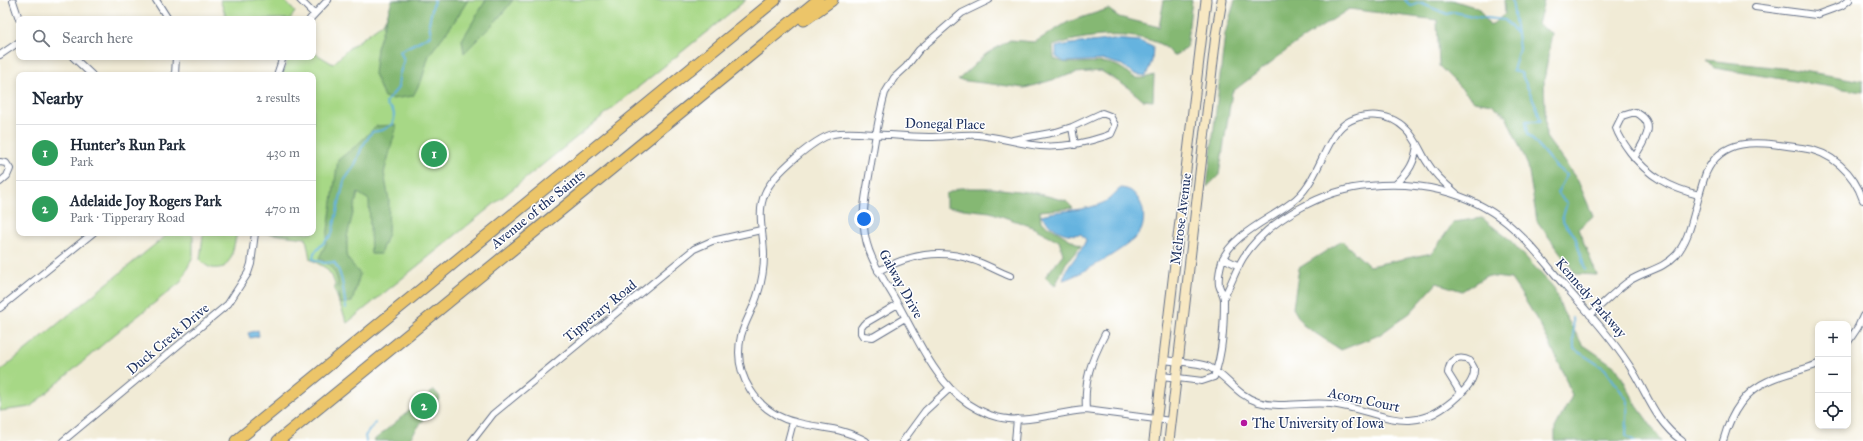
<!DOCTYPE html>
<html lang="en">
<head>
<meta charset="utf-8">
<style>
	:root { --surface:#fff; --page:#f6f6f7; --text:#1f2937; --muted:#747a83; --line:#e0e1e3; --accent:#2563eb }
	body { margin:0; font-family:"IM FELL Great Primer",serif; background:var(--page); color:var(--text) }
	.controls { position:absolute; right:12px; bottom:12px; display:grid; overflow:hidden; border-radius:8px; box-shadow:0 2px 6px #0003 }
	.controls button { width:36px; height:36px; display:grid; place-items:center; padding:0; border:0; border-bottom:1px solid var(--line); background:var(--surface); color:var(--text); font:20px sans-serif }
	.you { position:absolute; left:864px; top:219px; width:14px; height:14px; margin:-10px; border:3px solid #fff; border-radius:50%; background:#1a73e8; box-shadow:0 0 0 6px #1a73e833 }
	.badge { display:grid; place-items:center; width:26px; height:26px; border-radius:50%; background:var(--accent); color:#fff; font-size:13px; font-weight:700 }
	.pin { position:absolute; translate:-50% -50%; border:2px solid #fff; box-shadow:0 1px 4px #0006 }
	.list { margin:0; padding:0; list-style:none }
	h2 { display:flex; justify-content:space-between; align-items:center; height:52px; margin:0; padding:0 16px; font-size:17px }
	h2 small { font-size:13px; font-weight:400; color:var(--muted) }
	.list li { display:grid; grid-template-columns:26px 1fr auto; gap:12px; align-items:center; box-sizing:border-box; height:56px; padding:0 16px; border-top:1px solid var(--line) }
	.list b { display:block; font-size:15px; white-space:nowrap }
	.list p { margin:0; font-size:13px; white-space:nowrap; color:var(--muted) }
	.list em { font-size:13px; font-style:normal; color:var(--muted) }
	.icon { flex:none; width:22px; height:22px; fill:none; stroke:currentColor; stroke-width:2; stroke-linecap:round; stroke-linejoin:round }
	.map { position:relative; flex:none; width:1863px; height:441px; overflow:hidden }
	.search { position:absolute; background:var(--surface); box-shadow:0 2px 6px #0003; left:16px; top:16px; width:300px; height:44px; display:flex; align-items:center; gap:10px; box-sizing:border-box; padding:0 14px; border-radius:8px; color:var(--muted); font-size:15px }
	.panel { position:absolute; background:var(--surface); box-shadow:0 2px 6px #0003; left:16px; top:72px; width:300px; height:164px; border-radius:8px }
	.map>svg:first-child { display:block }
	.green { fill:#a7d886; stroke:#618472 }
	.forest { fill:#85b873; stroke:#507468 }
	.water { fill:#65b3df; stroke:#40719e }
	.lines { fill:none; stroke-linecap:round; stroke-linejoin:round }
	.stream { stroke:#65b3df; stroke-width:2 }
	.street-casing { stroke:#667188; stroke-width:8 }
	.secondary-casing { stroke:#667188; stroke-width:11 }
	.highway-casing { stroke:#667188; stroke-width:13 }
	.street { stroke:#fff; stroke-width:6 }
	.secondary { stroke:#f7e8c3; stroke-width:9 }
	.highway { stroke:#ecc569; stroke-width:11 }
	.poi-dot { fill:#b5179e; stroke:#fff; stroke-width:1.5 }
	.labels { text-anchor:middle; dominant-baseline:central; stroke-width:3; stroke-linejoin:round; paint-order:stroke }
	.street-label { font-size:14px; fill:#1b2f5e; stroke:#fff }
	.poi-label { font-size:14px; fill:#1b2f5e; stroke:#fff; text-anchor:start }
</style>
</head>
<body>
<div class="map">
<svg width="1863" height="441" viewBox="0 0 1863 441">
	<rect width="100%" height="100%" fill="#fff"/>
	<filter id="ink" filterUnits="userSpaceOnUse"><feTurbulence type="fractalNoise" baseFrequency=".025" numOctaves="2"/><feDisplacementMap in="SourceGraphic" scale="8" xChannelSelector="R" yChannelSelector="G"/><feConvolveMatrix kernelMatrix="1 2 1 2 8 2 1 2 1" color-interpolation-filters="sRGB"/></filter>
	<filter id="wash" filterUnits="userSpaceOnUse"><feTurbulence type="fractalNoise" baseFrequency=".012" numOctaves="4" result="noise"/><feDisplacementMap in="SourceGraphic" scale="16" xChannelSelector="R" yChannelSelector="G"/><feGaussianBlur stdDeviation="0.9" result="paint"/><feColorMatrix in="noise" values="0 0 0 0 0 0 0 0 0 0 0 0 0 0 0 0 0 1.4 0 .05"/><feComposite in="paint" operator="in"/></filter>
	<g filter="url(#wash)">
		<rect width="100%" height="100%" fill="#f1ebd6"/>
		<path class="green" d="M220,0H284L295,12L290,19H227Z
			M395,0H746L347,323L335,291V284L332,276L326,268L310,259L306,238L265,233H313V75H282L289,57H313V52L333,64L348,49L383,23Z
			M169,233H191L193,235V256L181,282L115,334L30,407L0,411V371Z
			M206,233H237L231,258L224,267C212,270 208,268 200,260L203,235Z"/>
		<path class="forest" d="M392,0H468L454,22L429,55L422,79L413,96L392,99L384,97L374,74L377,48Z
			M486,0H513L497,20L464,53L462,40Z
			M1164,0H1192L1186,49L1173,56C1169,52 1166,47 1162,45C1133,30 1082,35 1053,46L1054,59C1073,68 1095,58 1115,65C1133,72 1129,84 1154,75L1153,101L1143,100L1127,87L1101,71L1076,73L1025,88L958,80L986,54L1010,40L1035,42L1068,22L1108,9L1119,17L1159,27Z
			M1235,0H1452L1478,8L1490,26L1505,14L1504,0H1544L1538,25L1552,33L1544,81L1546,137L1578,181L1593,216L1578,229L1597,275L1576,274L1537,221L1528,166L1506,116L1492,104L1474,101L1439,66L1437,20L1349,9L1295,44L1232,92L1219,175L1207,187L1225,34Z
			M1706,60L1791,69L1863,81V92L1714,68Z
			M397,125L384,173L389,200L388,233L380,254H371L369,200L358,193L347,237V258L360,274L352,302L339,304C337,280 341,272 319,258L326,244L338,160L357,145L376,126Z
			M959,188H992L1036,193L1066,201L1073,208L1040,211L1041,222L1081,246L1066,263L1055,286L1045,277L1063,254L1059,241L1030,226L990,212L946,207V194Z
			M1482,218L1509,239L1554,288L1563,312L1582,344L1617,368L1637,406L1662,441H1555V428L1572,396C1558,355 1536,315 1511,279L1486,276L1462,291L1437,283L1410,313L1379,335L1341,350L1303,325L1293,308L1299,268L1342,241L1369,266L1432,253L1454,222Z
			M434,390L440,397L408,441H373Z"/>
		<path class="water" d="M1112,39L1139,41L1153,47L1152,61L1146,76L1134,74L1122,65L1105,60L1064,62L1056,57V47C1075,42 1093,43 1112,39Z
			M1121,188C1131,189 1135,193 1140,202C1145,210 1145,226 1139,234C1127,248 1081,275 1063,280C1067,264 1080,255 1086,240L1081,234C1064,237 1052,229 1041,215C1063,209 1084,212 1105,202C1111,199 1115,192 1121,188Z
			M258,330L259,336L250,338L248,333Z"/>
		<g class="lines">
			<path class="stream" d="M1405,0L1411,6L1420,3L1447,14L1454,12L1477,17L1505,20L1516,33
				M1512,0L1519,48L1513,71L1521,73L1537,108L1541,121H1526L1528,134L1556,167L1567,175L1557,193L1567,203L1562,220L1575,236L1585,269
				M346,308C343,292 344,276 334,262L324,263L313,259L314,253L332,234L344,181L355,165L362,147L372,132L383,130L393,124C394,115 396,110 387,106L386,102L398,88L399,76L404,60L400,51L431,35L429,23L434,0
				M1573,317L1574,349L1605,369L1628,401L1626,436L1635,441
				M366,441L365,436L375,423"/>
		</g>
	</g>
	<g filter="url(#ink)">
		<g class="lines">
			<defs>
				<path id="street" d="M156,0L168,19
					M300,0L314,14
					M989,0L962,13L919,50L906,67L894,78L885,93C878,118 874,144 870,170C867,189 862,208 864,227C866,256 884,279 898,304C913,331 929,366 950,388C961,400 975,409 990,415C1024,427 1053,412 1086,410L1171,421
					M13,1L19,19
					M1755,7L1816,15L1841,6L1849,0
					M310,19L328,0
					M0,55L19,42
					M73,57L92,75
					M175,75L176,57
					M277,75L283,57
					M1072,127L1075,145
					M1634,158C1644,141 1659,123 1635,112L1622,116L1616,128C1619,137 1624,144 1630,152C1648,176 1670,188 1699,195
					M0,162L6,163L10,169L7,176L0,182
					M1397,183C1409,172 1415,162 1417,145
					M1223,258L1239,266
					M878,271C909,255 940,248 973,260C986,264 997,271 1010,276
					M1224,297C1231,285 1235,271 1243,258C1267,220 1325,189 1369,186C1418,181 1468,191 1507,223C1529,241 1546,264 1564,285C1587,311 1610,336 1629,365C1647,392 1654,421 1682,441
					M898,304L864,324L861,328V333L863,336L873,337L905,318
					M0,308L93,233
					M1590,315C1603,304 1615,291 1629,281C1644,271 1662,270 1676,255C1686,243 1690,229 1694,214C1698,201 1701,186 1706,173C1724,132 1767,144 1802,148C1831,151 1854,173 1863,200
					M1848,342L1858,327L1863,316
					M1164,360C1176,362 1199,362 1209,367C1228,377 1236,395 1258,402C1281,409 1307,401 1331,404C1382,410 1410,441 1458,396C1466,389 1475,380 1474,368L1470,361C1459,355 1449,360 1448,373L1461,394
					M1162,376L1202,381L1214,377C1223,353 1224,325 1224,300C1224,294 1220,290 1219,285C1218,278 1220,268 1222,261C1232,233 1276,217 1297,198C1316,180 1322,153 1336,133C1352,111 1387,110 1406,129C1416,138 1420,151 1427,162C1434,174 1445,184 1456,193
					M1086,410C1084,379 1091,361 1105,334
					M63,441L228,304L248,273L251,264L255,233
					M472,441L493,414L694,249L712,241L761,230
					M788,441L793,422
					M866,441C842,427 821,429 795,422C757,413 732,374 741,336C745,321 754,308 758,293C762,281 764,268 764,255C764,233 756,214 765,193C773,174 814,139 833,134C851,130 872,135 890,135C903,136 916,137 929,137C945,137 961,134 978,135C999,137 1020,144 1040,146C1063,148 1085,143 1106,136L1111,134L1115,125L1110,116L1102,113L1072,127L1056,132L1013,140
					M903,441L925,411L950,388
					M1015,441L1017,419
					M1723,441C1730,416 1743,392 1768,381C1784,373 1802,371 1818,364"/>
				<path id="secondary" d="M1154,441L1206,0
					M1169,441L1216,35L1222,0"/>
				<path id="highway" d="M804,20L832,0
					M236,441L775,0
					M278,441L818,0"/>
			</defs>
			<use href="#street" class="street-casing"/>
			<use href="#secondary" class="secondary-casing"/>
			<use href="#highway" class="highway-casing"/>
			<use href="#street" class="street"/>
			<use href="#secondary" class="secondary"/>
			<use href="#highway" class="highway"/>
		</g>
	</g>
	<circle class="poi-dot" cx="1244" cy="423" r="4"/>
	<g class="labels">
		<g class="street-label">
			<text transform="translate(945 124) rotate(1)">Donegal Place</text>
			<text transform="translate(538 209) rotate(-39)">Avenue of the Saints</text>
			<text transform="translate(1181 219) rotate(-83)">Melrose Avenue</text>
			<text transform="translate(901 284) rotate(61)">Galway Drive</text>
			<text transform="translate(1591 298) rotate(49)">Kennedy Parkway</text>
			<text transform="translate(600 311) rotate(-39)">Tipperary Road</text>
			<text transform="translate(168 339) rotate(-40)">Duck Creek Drive</text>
			<text transform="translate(1364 400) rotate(12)">Acorn Court</text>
		</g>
		<g class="poi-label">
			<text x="1252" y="423">The University of Iowa</text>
		</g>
	</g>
</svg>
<div class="controls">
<button>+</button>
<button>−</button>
<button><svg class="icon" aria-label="locate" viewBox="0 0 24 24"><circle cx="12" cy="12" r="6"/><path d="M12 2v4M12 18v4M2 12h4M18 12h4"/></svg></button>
</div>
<div class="you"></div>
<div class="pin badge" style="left:434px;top:154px;background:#2e9e5b">1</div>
<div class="pin badge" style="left:424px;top:406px;background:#2e9e5b">2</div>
<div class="search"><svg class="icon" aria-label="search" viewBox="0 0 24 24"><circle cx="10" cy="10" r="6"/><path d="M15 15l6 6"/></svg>Search here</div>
<section class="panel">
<h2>Nearby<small>2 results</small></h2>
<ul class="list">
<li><span class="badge" style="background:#2e9e5b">1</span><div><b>Hunter's Run Park</b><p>Park</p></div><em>430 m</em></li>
<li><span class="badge" style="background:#2e9e5b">2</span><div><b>Adelaide Joy Rogers Park</b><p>Park · Tipperary Road</p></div><em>470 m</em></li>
</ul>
</section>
</div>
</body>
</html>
